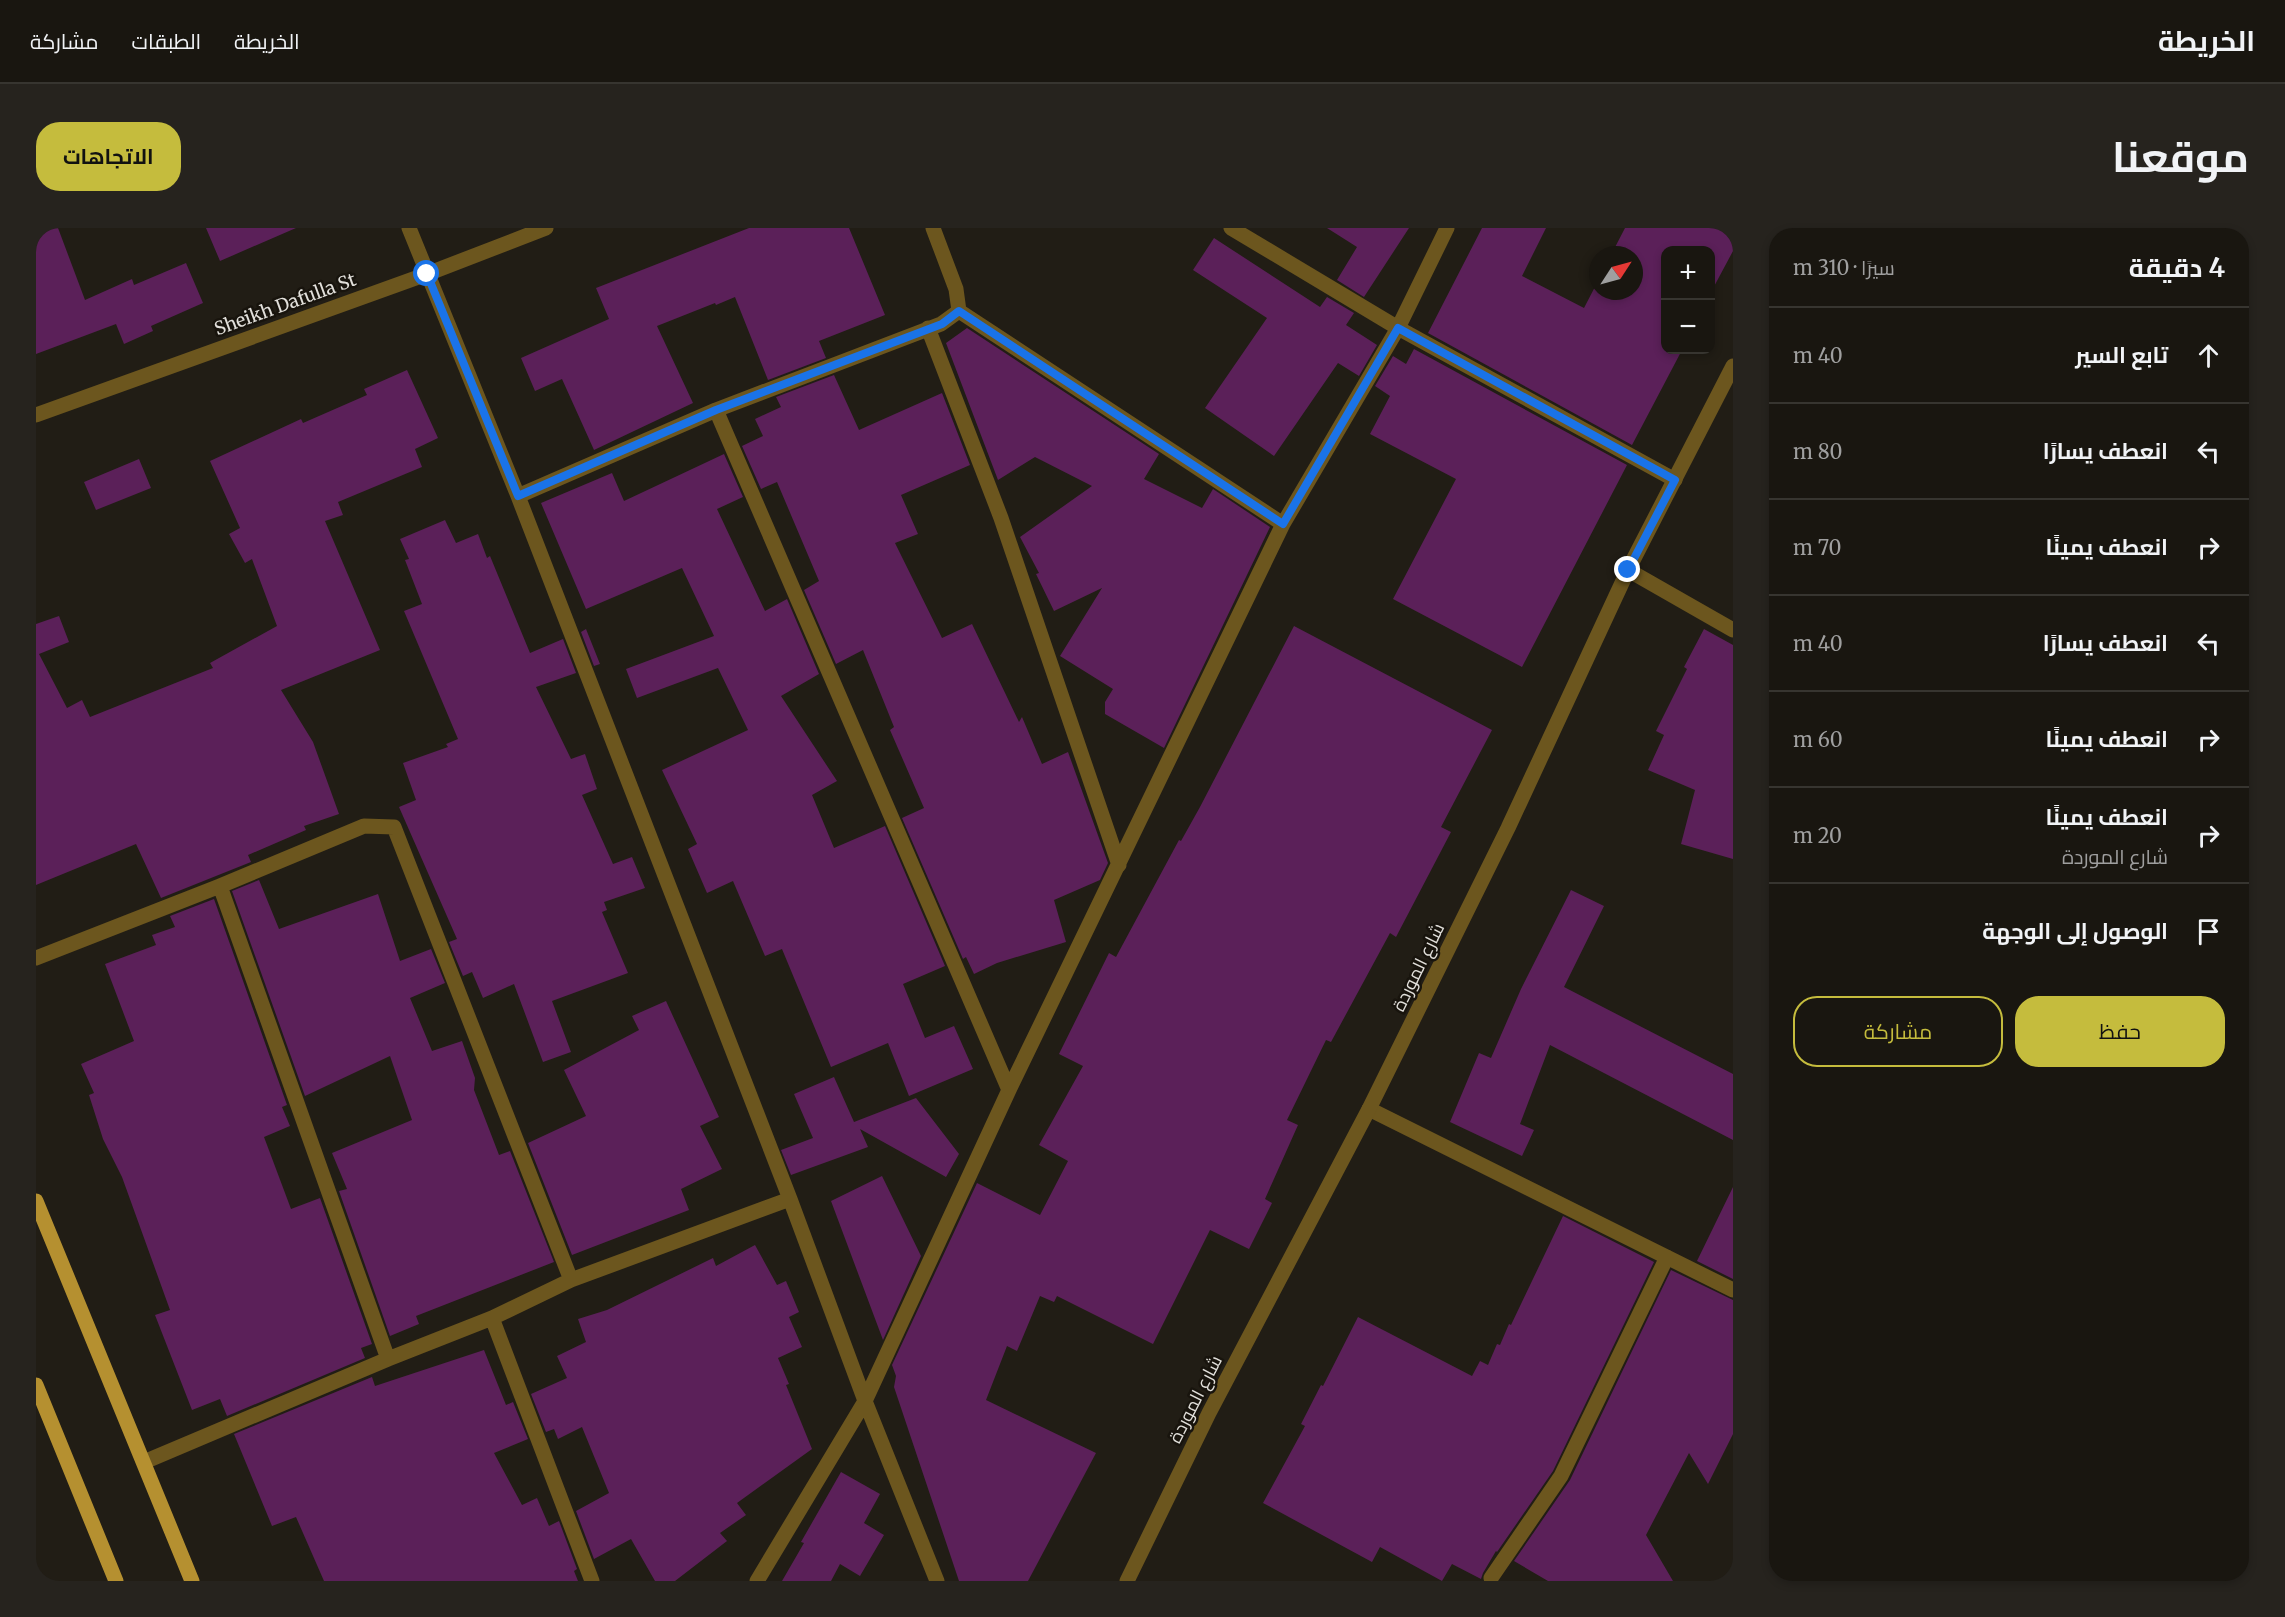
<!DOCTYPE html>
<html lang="ar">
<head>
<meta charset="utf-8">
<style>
	:root { --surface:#191610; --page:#26231e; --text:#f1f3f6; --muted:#9f9f9f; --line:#373530; --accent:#c5bc3d }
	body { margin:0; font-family:Merriweather,Cairo,serif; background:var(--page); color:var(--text); direction:rtl }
	.controls { position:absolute; right:18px; top:18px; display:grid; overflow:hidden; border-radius:12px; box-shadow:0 3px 9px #0003 }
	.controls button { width:54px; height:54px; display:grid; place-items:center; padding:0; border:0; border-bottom:2px solid var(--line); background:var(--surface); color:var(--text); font:30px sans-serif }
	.compass { position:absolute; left:1553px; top:18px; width:54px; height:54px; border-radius:50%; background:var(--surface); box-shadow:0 3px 9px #0003; rotate:54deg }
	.stop { position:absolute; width:18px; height:18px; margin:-14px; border:4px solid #1a73e8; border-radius:50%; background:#fff }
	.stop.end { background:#1a73e8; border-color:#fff; box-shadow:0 2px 6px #0008 }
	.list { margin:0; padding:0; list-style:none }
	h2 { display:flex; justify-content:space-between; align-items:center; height:78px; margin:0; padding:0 24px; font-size:26px }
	h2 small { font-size:20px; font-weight:400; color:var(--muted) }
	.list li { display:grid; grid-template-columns:39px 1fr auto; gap:18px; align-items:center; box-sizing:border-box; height:96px; padding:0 24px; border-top:2px solid var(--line) }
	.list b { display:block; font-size:22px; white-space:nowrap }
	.list p { margin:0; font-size:20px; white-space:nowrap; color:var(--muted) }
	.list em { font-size:20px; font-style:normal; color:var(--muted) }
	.actions { display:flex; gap:12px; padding:18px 24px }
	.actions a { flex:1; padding:14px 0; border:2px solid var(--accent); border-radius:24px; text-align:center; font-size:21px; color:var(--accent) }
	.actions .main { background:var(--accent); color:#111 }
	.icon { flex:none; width:33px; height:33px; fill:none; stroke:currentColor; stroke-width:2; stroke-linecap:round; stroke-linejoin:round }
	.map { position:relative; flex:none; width:1697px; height:1353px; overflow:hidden; direction:ltr; border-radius:24px }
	header { display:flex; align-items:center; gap:36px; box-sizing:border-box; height:84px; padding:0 30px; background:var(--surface); border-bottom:2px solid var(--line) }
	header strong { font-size:28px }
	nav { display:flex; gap:33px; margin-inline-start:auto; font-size:21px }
	.intro { display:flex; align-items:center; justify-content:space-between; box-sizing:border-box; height:144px; padding:0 36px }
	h1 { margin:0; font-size:42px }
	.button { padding:15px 27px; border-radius:24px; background:var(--accent); color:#111; font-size:21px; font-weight:700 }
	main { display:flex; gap:36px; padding:0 36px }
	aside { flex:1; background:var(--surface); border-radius:24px; box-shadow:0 3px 9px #0003 }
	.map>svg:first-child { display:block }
	.building { fill:#5b2059 }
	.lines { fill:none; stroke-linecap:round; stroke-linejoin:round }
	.minor { stroke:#6c561e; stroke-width:15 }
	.tertiary { stroke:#6c561e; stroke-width:15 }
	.primary { stroke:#b59030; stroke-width:15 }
	.route { stroke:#1a73e8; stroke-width:8 }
	.labels { text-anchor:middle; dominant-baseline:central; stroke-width:5; stroke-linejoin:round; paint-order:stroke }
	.street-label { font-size:18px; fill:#e2e0db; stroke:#18140d }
</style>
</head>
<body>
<header>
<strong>الخريطة</strong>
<nav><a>الخريطة</a><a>الطبقات</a><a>مشاركة</a></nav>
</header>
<div class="intro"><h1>موقعنا</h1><a class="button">الاتجاهات</a></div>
<main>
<aside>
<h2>4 دقيقة<small>سيرًا · 310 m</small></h2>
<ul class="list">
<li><svg class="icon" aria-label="ahead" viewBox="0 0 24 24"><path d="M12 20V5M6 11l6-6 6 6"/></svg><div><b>تابع السير</b></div><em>40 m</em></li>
<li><svg class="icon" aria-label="left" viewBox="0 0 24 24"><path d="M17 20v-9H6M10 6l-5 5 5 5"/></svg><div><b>انعطف يسارًا</b></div><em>80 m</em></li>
<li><svg class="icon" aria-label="right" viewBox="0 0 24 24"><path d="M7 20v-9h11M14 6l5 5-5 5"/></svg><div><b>انعطف يمينًا</b></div><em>70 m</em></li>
<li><svg class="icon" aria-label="left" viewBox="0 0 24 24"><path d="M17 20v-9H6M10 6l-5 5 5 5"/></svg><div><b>انعطف يسارًا</b></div><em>40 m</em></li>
<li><svg class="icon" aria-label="right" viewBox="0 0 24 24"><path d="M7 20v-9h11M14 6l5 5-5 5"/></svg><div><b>انعطف يمينًا</b></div><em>60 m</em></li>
<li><svg class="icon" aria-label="right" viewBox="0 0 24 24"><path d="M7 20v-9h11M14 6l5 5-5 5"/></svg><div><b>انعطف يمينًا</b><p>شارع الموردة</p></div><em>20 m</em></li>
<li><svg class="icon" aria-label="arrive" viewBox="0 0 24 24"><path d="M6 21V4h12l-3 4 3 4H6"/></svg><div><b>الوصول إلى الوجهة</b></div></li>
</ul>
<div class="actions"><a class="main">حفظ</a><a>مشاركة</a></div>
</aside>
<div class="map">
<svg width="1697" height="1353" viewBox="0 0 1697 1353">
	<rect width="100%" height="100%" fill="#211d15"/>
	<path class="building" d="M0,0H22L49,72L96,51L98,57L150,35L167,75L115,98L117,103L88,116L80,96L0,126Z
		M170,0H260L184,33Z
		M713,0H813L849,87L783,113L790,130L732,152L699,69L680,77L679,75L621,98L657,175L558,222L526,151L499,163L485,130L573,91L560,60Z
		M1291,0H1373L1328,69L1301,52L1321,19Z
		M1446,0H1510L1486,48L1548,80L1562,53V63H1598V27H1575L1589,0H1697V23L1674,66V22H1629V122H1646L1596,217L1392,105Z
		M1178,10L1284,79L1291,69L1318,85L1310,97L1341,117L1323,148L1302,135L1238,228L1169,180L1231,90L1157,42Z
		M931,100L1123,226L1108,251L1166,280L1177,261L1234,299L1128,520L1069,486V474L1077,461L1024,428L1066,360L1018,383L1000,346L1003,345L984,309L1056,258L999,229L962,252L910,115Z
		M1378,121L1591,237L1486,439L1357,371L1420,251L1334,206L1354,168L1339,158L1357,128L1370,136Z
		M371,142L402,210L379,221L386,239L302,274L307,287L289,293L344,422L245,462L277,514L303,586L268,598L270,602L212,627L215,634L125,670L100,616L0,657V396L23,388L33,414L3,426L31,480L46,472L54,489L177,440L174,435L241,398L216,331L209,335L193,306L204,300L174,233L265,191L267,195L331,167L328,161Z
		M798,147L823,202L906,165L934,237L865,267L882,306L859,315L906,410L936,396L983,494L986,489L1006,536L1032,524L1072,635L1064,652L1018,672L1030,714L961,735L938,746L930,729L927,731L866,590L888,580L854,502L858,499L827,422L800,436L768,362L783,353L741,254L725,261L706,218L727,208L719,191L745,179L740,169Z
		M688,226L707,269L681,281L729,383L751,371L783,446L745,468L801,553L776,567L798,620L849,598L909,738L867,756L889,810L918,798L937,841L873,868L852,815L795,839L746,721L729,728L697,653L671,665L652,621L661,616L626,542L712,502L682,440L601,470L590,441L678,408L646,340L550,381L505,275L576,245L588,273Z
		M103,231L115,260L60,282L48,254Z
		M409,292L420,315L442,306L451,330L454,328L494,425L527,411L540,445L500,459L535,531L549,526L561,561L546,567L577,636L596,629L609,660L568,674L571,682L566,684L592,745L516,773L535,824L507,834L478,756L447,770L436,744L427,748L413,714L421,711L363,579L380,572L367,535L412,519L410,516L422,511L368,383L386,376L369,332L373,331L364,311Z
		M1258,398L1456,502L1405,599L1415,604L1360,709L1354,705L1295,814L1290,812L1251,892L1262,897L1229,971L1236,975L1213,1021L1174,1002L1117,1116L1021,1068L1018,1074L1004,1068L981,1123L971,1118L950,1172L1060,1225L992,1353H923L858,1159L860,1148L856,1137L941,955L1004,987L1032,933L1003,917L1047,838L1023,826L1073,725L1080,729L1143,612L1145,613L1164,579Z
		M550,401L564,436L558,438L545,404Z
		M1668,401L1697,417V631L1645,616L1659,562L1612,542L1628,507L1620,503L1651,441L1648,439Z
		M223,652L243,701L342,666L364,733L395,721L409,755L374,770L396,823L426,813L439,850L438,862L463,927L474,923L518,1034L380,1088L383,1096L354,1108L303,963L311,961L296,925L376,892L354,828L269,868L196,663Z
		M1535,662L1568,678L1528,759L1697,846V912L1514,817L1484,896L1498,902L1486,928L1414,894L1443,825L1455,830L1485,761Z
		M178,671L251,877L246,879L254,898L228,909L255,981L284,970L336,1116L325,1120L329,1130L191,1188L184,1171L156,1182L119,1087L134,1082L86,949L67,911L53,867L58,865L45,836L98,813L69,736L120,717L116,707L139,699L134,688Z
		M630,773L683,889L664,898L686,941L645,961L653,982L536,1027L492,915L550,888L528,842L603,802L596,788Z
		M798,849L818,894L880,870L923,926L910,949L824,901L832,919L755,947L745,922L777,910L758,866Z
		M846,948L885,1028L847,1112L795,973Z
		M1697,959V1051L1661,1033Z
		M1527,988L1618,1034L1517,1243L1461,1324L1460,1323L1447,1345L1445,1351L1416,1336L1406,1353L1344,1319L1336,1334L1227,1275L1269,1198L1265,1196L1285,1157L1287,1158L1322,1089L1436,1148L1444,1133L1452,1137L1461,1116L1464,1117L1473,1096L1475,1097Z
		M719,1017L741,1057L750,1053L763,1084L753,1089L766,1119L742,1130L753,1156L750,1157L776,1221L701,1275L710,1287L684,1305L691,1313L639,1353H619L595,1311L558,1331L540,1283L573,1265L546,1199L522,1211L518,1201L510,1204L495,1166L531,1150L521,1128L550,1114L542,1091L571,1082L677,1030L680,1038Z
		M1635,1042L1697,1072V1206L1672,1256L1653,1225L1610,1307L1637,1353H1512L1478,1333L1534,1252Z
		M448,1122L470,1177L477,1174L492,1211L458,1225L486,1277L501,1270L513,1298L523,1293L541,1341L538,1343L542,1353H288L260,1289L236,1298L198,1206L336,1149L339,1158Z
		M805,1244L844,1266L828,1295L848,1307L824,1348L804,1336L795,1353H746L768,1315L765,1314Z"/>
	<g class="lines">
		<path class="minor" d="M373,0L482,268L754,971L829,1173L901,1353
			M897,0L920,61L923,83
			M1195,0L1362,100L1639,252
			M892,100L965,290L1083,637
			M680,182L973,862
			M482,268L680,182L905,96L923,83L1247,296
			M1592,342L1697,402
			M0,730L184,658
			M1333,881L1697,1062
			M456,1090L556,1353
			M352,1131L184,658L328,598L358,599L535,1052
			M108,1234L352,1131L456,1090L535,1052L754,971
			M1455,1350L1525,1248L1631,1029
			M721,1353L829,1173L973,862L1247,296L1362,100L1411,0"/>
		<path class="tertiary" d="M0,187L391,46L510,0
			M1091,1353L1173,1185L1333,881L1472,600L1592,342L1697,138"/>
		<path class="primary" d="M0,973L156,1353
			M0,1157L80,1353"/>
	</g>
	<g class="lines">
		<path class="route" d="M391,46L482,268L680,182L906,96L923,83L1247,296L1362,100L1639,252L1592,342"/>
	</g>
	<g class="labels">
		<g class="street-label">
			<text transform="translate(249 76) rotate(-20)">Sheikh Dafulla St</text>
			<text transform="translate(1382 739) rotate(-64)">شارع الموردة</text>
			<text transform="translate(1159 1171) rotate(-63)">شارع الموردة</text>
		</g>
	</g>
</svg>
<div class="controls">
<button>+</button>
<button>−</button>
</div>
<svg class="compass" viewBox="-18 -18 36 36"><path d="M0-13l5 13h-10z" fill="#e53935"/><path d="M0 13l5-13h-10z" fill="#9f9f9f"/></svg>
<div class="stop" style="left:391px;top:46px"></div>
<div class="stop end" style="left:1592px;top:342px"></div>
</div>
</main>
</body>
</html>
